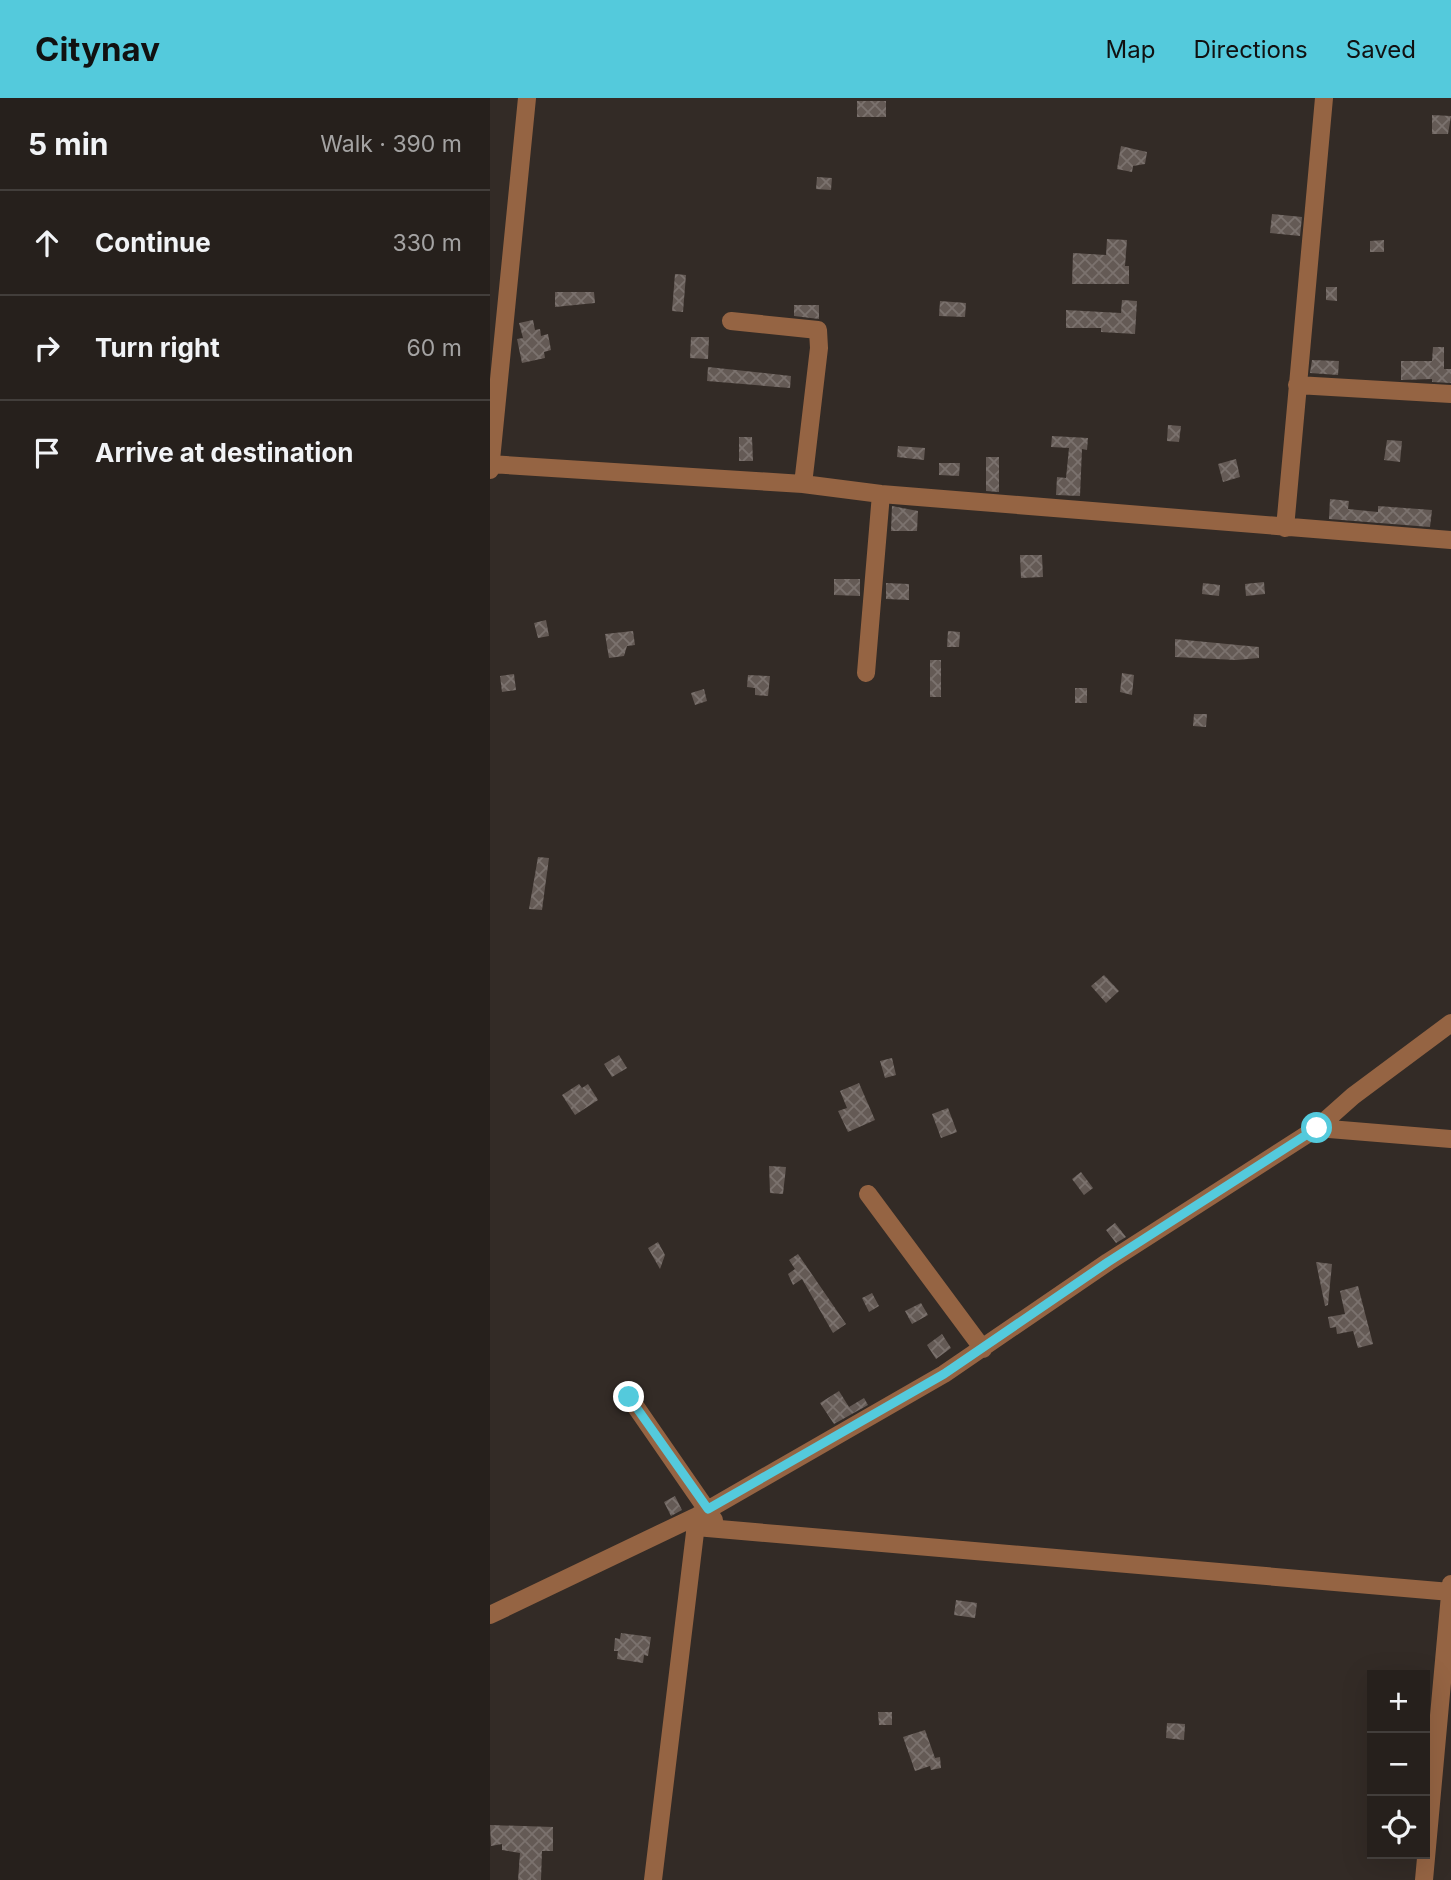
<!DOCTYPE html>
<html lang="en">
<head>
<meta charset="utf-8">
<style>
	:root { --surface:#26201c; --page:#322d29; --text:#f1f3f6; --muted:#a4a3a3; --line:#423e3b; --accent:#54cadc }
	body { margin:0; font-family:Inter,sans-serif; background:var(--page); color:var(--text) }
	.controls { position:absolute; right:21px; bottom:21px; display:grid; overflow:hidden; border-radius:0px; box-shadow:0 7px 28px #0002 }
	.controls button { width:63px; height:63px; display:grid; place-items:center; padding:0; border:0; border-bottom:2px solid var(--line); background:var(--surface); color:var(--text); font:35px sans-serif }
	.stop { position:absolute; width:21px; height:21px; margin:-16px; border:5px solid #54cadc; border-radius:50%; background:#fff }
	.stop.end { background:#54cadc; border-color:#fff; box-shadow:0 2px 7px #0008 }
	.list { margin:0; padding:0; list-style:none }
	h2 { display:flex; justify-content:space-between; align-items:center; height:91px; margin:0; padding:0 28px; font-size:30px }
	h2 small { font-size:23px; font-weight:400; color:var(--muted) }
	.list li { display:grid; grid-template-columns:46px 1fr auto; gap:21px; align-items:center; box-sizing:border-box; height:105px; padding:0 28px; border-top:2px solid var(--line) }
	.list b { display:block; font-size:26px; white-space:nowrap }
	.list em { font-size:23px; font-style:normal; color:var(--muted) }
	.icon { flex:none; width:38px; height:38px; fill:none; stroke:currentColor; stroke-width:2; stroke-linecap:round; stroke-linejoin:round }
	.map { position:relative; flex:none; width:961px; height:1782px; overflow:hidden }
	header { display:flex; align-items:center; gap:42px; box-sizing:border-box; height:98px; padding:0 35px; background:var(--accent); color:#111 }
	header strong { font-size:33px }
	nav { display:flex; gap:38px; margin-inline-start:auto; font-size:24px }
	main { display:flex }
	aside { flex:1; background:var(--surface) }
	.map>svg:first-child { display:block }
	.building { fill:url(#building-cross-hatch) }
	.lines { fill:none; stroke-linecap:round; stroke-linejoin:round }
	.street { stroke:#956443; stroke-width:18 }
	.route { stroke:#54cadc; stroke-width:9 }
</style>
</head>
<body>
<header>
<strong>Citynav</strong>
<nav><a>Map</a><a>Directions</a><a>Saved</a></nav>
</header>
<main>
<aside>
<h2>5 min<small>Walk · 390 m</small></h2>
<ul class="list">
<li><svg class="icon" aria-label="ahead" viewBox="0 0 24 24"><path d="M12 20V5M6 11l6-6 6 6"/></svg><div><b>Continue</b></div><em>330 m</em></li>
<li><svg class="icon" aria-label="right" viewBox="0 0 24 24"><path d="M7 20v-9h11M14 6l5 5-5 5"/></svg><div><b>Turn right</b></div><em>60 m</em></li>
<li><svg class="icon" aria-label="arrive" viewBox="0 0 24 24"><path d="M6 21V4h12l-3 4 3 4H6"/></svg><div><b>Arrive at destination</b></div></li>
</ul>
</aside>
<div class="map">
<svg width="961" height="1782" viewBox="0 0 961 1782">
	<defs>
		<pattern id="building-cross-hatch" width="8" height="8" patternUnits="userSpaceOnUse" patternTransform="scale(1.75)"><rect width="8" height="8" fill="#645a55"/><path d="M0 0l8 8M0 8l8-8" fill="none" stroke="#7b726e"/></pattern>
	</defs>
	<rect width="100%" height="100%" fill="#332b26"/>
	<path class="building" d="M367,3H396V19H367Z
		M942,17L961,18L958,36H942Z
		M631,48L657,54L655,66L643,68L642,74L627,71Z
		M327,79L342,80L341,92L326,91Z
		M782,116L812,119L810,138L780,135Z
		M617,141L637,142L635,168H639V186H582L583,155L616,157Z
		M894,142V154H880V143Z
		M185,176L196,177L193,214L182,213Z
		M836,189H847V203L836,202Z
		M65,194H104L105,205L65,209Z
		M632,202L647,203L645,236L611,234V230H576V212L631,215Z
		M450,203L476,205L475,219L449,218Z
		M304,207H329V221L304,218Z
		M43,222L45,232L50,231L51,238L58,236L61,252L54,254L55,260L32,265L27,241L33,240L29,225Z
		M201,239H219L218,261L200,260Z
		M943,249H954V271H961V285L942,284V281L911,282V263H942Z
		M822,262L849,263L848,277L820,275Z
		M218,269L301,278L300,290L217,283Z
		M678,327L691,328L689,344L677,343Z
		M562,338L598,340L597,352L592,351L590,398L566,397L567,379L576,380L579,350L561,349Z
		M249,339H262L263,363H249Z
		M897,342L912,343L910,364L894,362Z
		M408,348L435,350L434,362L407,359Z
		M496,359H509V394L496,393Z
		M746,361L750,379L733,384L728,366Z
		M449,365H470L469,378L449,377Z
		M840,401L859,403L858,411L888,414V408L942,412L940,429L839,421Z
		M402,408L428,413L427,433H401Z
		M530,457H552L553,479L531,480Z
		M344,481H370V498L344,497Z
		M774,484L775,496L756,498L755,486Z
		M396,485L419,486V502L396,501Z
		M713,485L730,487L729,498L712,496Z
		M56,522L59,538L48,540L44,525Z
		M143,533L145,547L137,548L134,558L119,560L115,536Z
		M458,533L470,534L469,549H457Z
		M685,541L769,549V560L746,562L685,559Z
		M440,562H451V599H440Z
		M632,575L644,577L642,597L630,594Z
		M24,576L26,592L12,594L10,578Z
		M258,577L280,578L278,598L265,597V590L257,589Z
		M585,590H597V605H585Z
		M214,591L217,603L205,607L201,595Z
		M704,616H717L716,629L703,628Z
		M48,759L59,760L52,812L39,811Z
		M614,877L629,893L616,905L601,888Z
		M129,957L137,970L122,979L114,966Z
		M402,960L406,977L395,980L390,963Z
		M369,985L385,1022L358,1034L348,1013L357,1010L350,993Z
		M89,986L92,990L98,986L108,1002L85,1017L72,997Z
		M458,1010L467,1034L451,1040L442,1016Z
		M279,1068L296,1069L293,1096L280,1095Z
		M591,1074L603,1090L594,1097L582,1081Z
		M625,1125L636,1139L626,1145L616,1132Z
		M168,1144L175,1157L170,1171L158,1150Z
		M308,1156L356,1226L343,1235L312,1181L303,1187L298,1176L305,1171L299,1162Z
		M826,1164L842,1166L838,1207L835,1208Z
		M868,1188L883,1246L868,1250L863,1233L847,1236L846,1229L840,1230L838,1219L855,1216L850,1193Z
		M382,1195L389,1208L379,1214L372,1200Z
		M431,1205L438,1217L422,1226L415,1213Z
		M452,1236L461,1250L446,1261L437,1247Z
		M349,1293L359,1309L374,1300L378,1307L344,1326L330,1305Z
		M185,1398L192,1412L181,1418L174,1404Z
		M466,1502L487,1505L485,1520L464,1517Z
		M131,1535L161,1539L158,1558L154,1557L153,1565L127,1561L128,1553H124L125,1540L130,1541Z
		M388,1614H402V1627H389Z
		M677,1625L695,1626L694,1642L676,1640Z
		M435,1632L445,1660L450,1659L451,1670L441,1672L440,1668L425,1673L413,1639Z
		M0,1727L63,1729V1753H52L51,1782H28L30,1755L12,1752V1746L1,1748Z"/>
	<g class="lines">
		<path class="street" d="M241,223L328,232L329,250L313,386
			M807,287L961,296
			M0,366L313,386L391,396L961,442
			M0,372L37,0
			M795,430L834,0
			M376,575L391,396
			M827,1030L961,1041
			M378,1096L493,1251
			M139,1299L224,1422
			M206,1429L961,1494
			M0,1517L207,1418L454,1276L618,1164L827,1030L863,998L961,925
			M163,1782L207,1418
			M934,1782L961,1486"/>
	</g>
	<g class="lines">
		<path class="route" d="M139,1299L218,1411L454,1276L618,1164L827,1030"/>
	</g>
</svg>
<div class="controls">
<button>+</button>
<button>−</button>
<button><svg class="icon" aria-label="locate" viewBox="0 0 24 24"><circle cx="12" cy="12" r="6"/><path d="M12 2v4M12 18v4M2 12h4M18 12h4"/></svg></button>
</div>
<div class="stop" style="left:827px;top:1030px"></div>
<div class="stop end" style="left:139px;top:1299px"></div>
</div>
</main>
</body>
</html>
